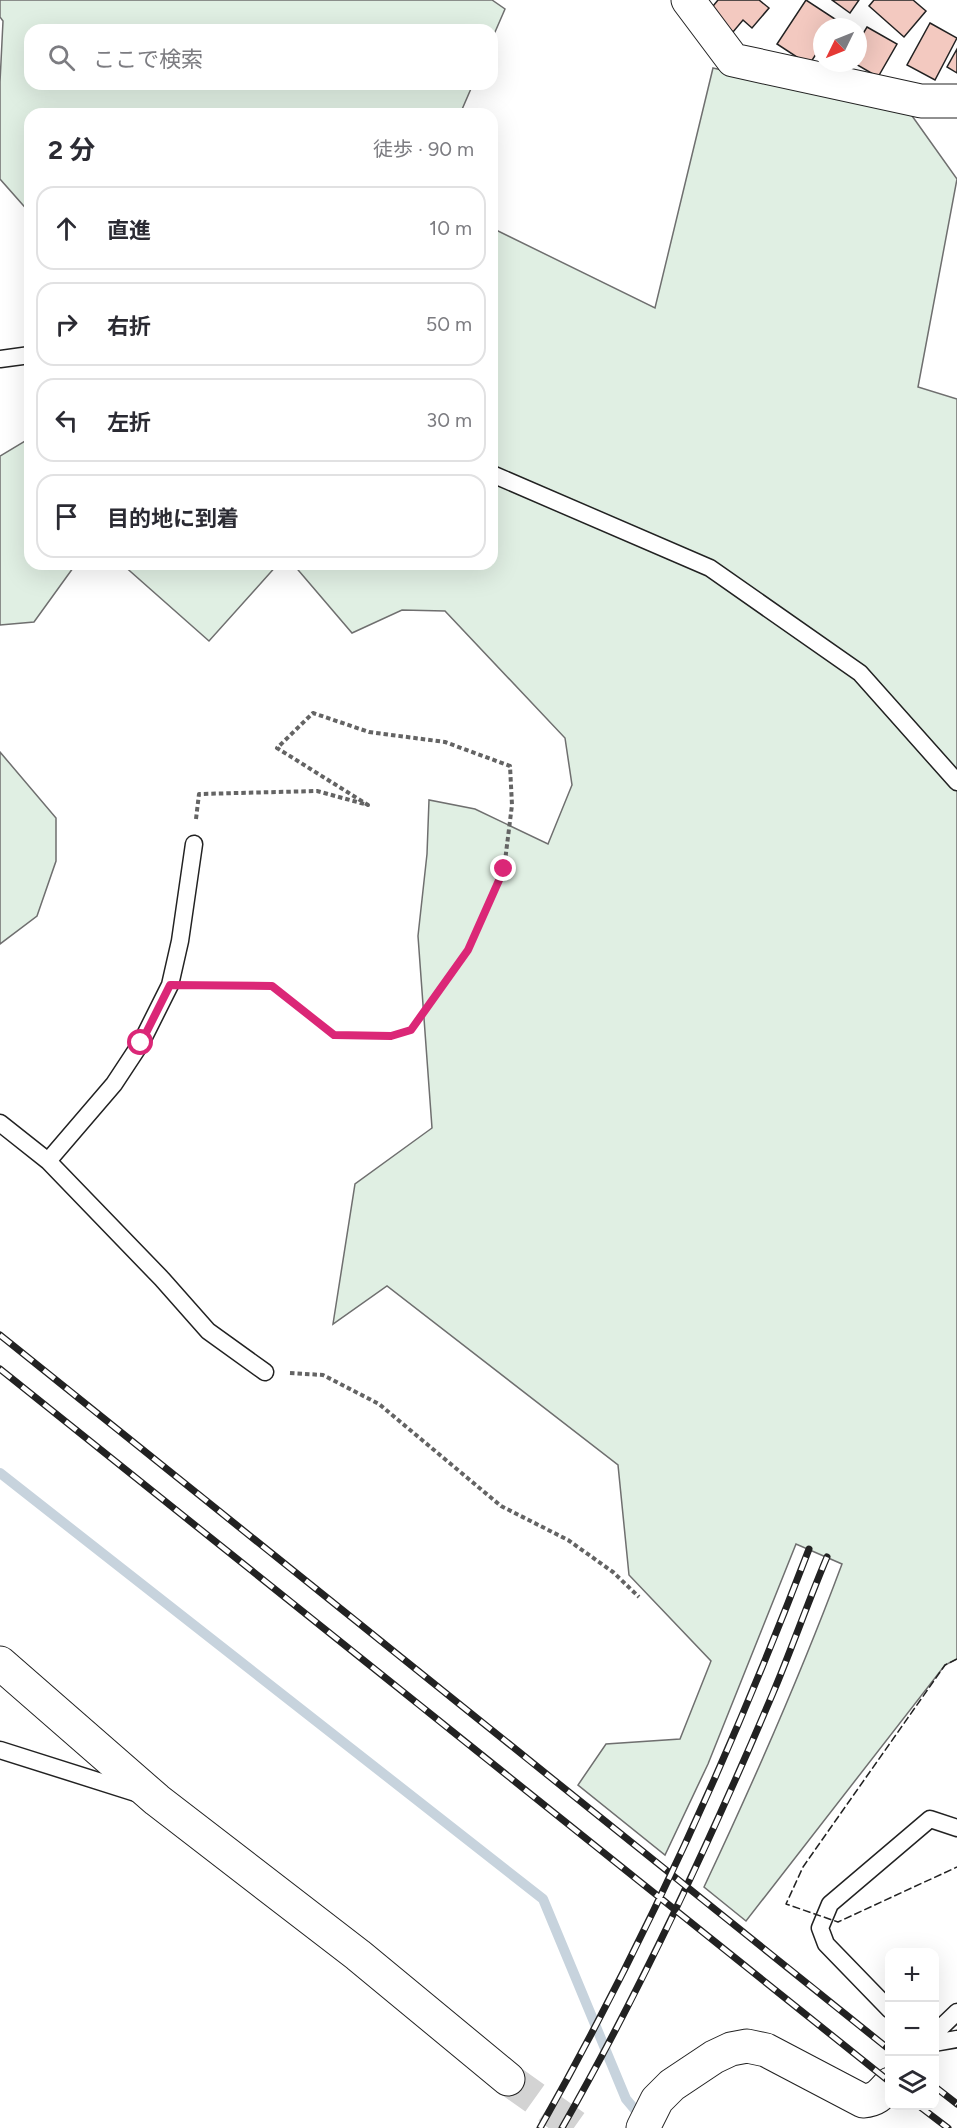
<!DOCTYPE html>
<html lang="ja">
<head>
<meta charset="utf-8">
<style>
	:root { --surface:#fff; --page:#f7f7f7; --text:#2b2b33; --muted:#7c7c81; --line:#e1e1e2 }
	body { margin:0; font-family:Figtree,"Noto Sans JP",sans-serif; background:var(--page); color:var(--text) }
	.controls { position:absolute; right:18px; bottom:18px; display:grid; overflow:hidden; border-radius:12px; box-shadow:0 6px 24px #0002 }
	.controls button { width:54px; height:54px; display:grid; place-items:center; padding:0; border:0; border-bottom:2px solid var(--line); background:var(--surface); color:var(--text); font:30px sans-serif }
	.compass { position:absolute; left:813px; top:18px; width:54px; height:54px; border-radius:50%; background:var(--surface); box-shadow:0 6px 24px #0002; rotate:227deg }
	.stop { position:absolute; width:18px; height:18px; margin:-14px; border:4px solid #db2777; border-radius:50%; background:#fff }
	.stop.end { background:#db2777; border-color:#fff; box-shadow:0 2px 6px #0008 }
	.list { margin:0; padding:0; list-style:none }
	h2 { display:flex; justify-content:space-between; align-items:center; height:78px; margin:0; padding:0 24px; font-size:26px }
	h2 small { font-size:20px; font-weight:400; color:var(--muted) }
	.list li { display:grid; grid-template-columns:39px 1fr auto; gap:18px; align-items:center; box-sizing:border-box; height:84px; margin:0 12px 12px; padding:0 12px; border:2px solid var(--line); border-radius:18px }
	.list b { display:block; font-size:22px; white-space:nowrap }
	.list em { font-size:20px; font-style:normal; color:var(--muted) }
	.icon { flex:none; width:33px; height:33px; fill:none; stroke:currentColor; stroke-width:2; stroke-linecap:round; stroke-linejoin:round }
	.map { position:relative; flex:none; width:957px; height:2128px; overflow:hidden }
	.search { position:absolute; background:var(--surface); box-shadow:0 6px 24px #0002; left:24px; top:24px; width:474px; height:66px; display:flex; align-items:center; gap:15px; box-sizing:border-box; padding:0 21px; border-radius:18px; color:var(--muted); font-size:22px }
	.panel { position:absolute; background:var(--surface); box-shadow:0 6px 24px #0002; left:24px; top:108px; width:474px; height:462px; border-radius:18px }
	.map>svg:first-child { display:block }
	.green { fill:#e0efe3; stroke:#6f6f6f; stroke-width:1.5 }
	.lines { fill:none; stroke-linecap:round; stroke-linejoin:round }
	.stream { stroke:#c7d3dd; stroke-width:10 }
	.building { fill:#f3c9c0; stroke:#222; stroke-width:1.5 }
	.street-tunnel { stroke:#d3d3d3; stroke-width:33; stroke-dasharray:33 16; stroke-linecap:butt }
	.lane-casing { stroke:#222; stroke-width:19 }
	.street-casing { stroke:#222; stroke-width:35 }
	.path { stroke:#646464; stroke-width:4; stroke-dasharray:4.5 3; stroke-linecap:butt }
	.lane { stroke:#fff; stroke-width:16 }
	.street { stroke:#fff; stroke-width:33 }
	.rail-casing { stroke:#222; stroke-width:7 }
	.rail { stroke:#fff; stroke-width:4.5; stroke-dasharray:14; stroke-linecap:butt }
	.fence { stroke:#222; stroke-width:1.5; stroke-dasharray:8 3; stroke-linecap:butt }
	.route { stroke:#db2777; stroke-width:8 }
</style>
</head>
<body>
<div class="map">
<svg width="957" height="2128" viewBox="0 0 957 2128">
	<rect width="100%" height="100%" fill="#fff"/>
	<path class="green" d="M0,0H492L505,9L492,39V30H30V84H473L460,114H30V213L0,179V82L3,21L0,17Z
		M713,68L910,113L957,179L918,387L957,399V1659L945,1665L746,1921L704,1887C754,1781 801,1674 842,1564L796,1544L708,1764L665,1855L578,1785L606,1744L680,1739L711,1661L629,1575L618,1465L387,1286L333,1324L355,1184L432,1128L418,936L427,854L429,800L475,809L548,844L572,785L565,738L445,611L402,610L352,633L293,564H492V228L655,308Z
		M30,438V564H94L73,568L34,622L0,625V456Z
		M122,564H278L209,641Z
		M0,752L56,818V861L37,916L0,944Z"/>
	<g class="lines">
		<path class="stream" d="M0,1473L543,1899L626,2099L642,2118"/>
	</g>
	<path class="building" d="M718,0H759L769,8L752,28L743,20L733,32L709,11Z
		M806,0L838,21L834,27H822V45L809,65L777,44Z
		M832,0H859L850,13Z
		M874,0H913L926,11L904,37L869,6Z
		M930,23L957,38L935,80L907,65Z
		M867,27L897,44L878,77L854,63H858V42Z
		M957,49V73L947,67Z"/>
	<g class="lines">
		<path class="street-tunnel" d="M508,2079L577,2128"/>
		<defs>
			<path id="lane" d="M0,359L30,355
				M492,474L710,568L860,673L957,782
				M0,1123L48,1161L162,1279L208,1331L265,1372
				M48,1161L114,1084L141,1043L170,985L180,941L194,844
				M0,1750L139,1794
				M890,2010L826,1944L820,1928L830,1904L930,1819L957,1828
				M934,2034L957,2012
				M934,2043L957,2039"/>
			<path id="street" d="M688,0L733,60L921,101H957
				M0,1663L157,1800L358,1955L508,2079
				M643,2128L657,2100L672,2085L714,2057L731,2049L747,2046L766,2050L863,2101C877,2100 881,2094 890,2084"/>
		</defs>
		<use href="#lane" class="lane-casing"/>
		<use href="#street" class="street-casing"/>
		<path class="path" d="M196,819L199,794L317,791L368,805L277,748L313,713L369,732L445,742L510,766L512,805L504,869L468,950L411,1030L391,1036L334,1035L272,985H198
			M290,1373L323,1375L379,1404L501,1506L568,1540L613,1572L639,1597"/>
		<use href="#lane" class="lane"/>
		<use href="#street" class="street"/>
		<defs>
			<path id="rail" d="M0,1335L890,2050
				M0,1369L890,2082
				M934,2086L957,2104
				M919,2106L948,2128
				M540,2128C645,1942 733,1748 809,1549
				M562,2128C642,1988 710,1841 773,1693C792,1648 808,1602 827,1557"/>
		</defs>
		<use href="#rail" class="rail-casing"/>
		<use href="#rail" class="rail"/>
		<path class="fence" d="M957,1659L945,1665L803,1867L786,1904L838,1922L957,1867"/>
	</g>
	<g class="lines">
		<path class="route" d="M141,1043L170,985L272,986L334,1035L391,1036L411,1030L468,950L504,869"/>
	</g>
</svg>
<div class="controls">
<button>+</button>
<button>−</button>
<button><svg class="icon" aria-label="layers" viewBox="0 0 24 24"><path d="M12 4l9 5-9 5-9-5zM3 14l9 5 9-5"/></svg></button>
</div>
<svg class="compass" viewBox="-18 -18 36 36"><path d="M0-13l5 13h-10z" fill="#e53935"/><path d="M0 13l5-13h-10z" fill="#7c7c81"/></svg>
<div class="stop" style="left:141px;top:1043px"></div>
<div class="stop end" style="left:504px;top:869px"></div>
<div class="search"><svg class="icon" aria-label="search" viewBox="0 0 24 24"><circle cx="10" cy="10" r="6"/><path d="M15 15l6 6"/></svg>ここで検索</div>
<section class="panel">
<h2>2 分<small>徒歩 · 90 m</small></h2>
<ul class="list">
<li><svg class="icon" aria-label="ahead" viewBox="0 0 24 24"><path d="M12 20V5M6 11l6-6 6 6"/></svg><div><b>直進</b></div><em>10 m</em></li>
<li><svg class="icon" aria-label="right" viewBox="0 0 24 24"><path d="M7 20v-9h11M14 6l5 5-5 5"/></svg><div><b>右折</b></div><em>50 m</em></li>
<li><svg class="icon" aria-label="left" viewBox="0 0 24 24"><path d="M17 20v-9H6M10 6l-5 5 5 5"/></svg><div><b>左折</b></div><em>30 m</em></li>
<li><svg class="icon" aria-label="arrive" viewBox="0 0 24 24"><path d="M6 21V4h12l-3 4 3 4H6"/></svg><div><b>目的地に到着</b></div></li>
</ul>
</section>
</div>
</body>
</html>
